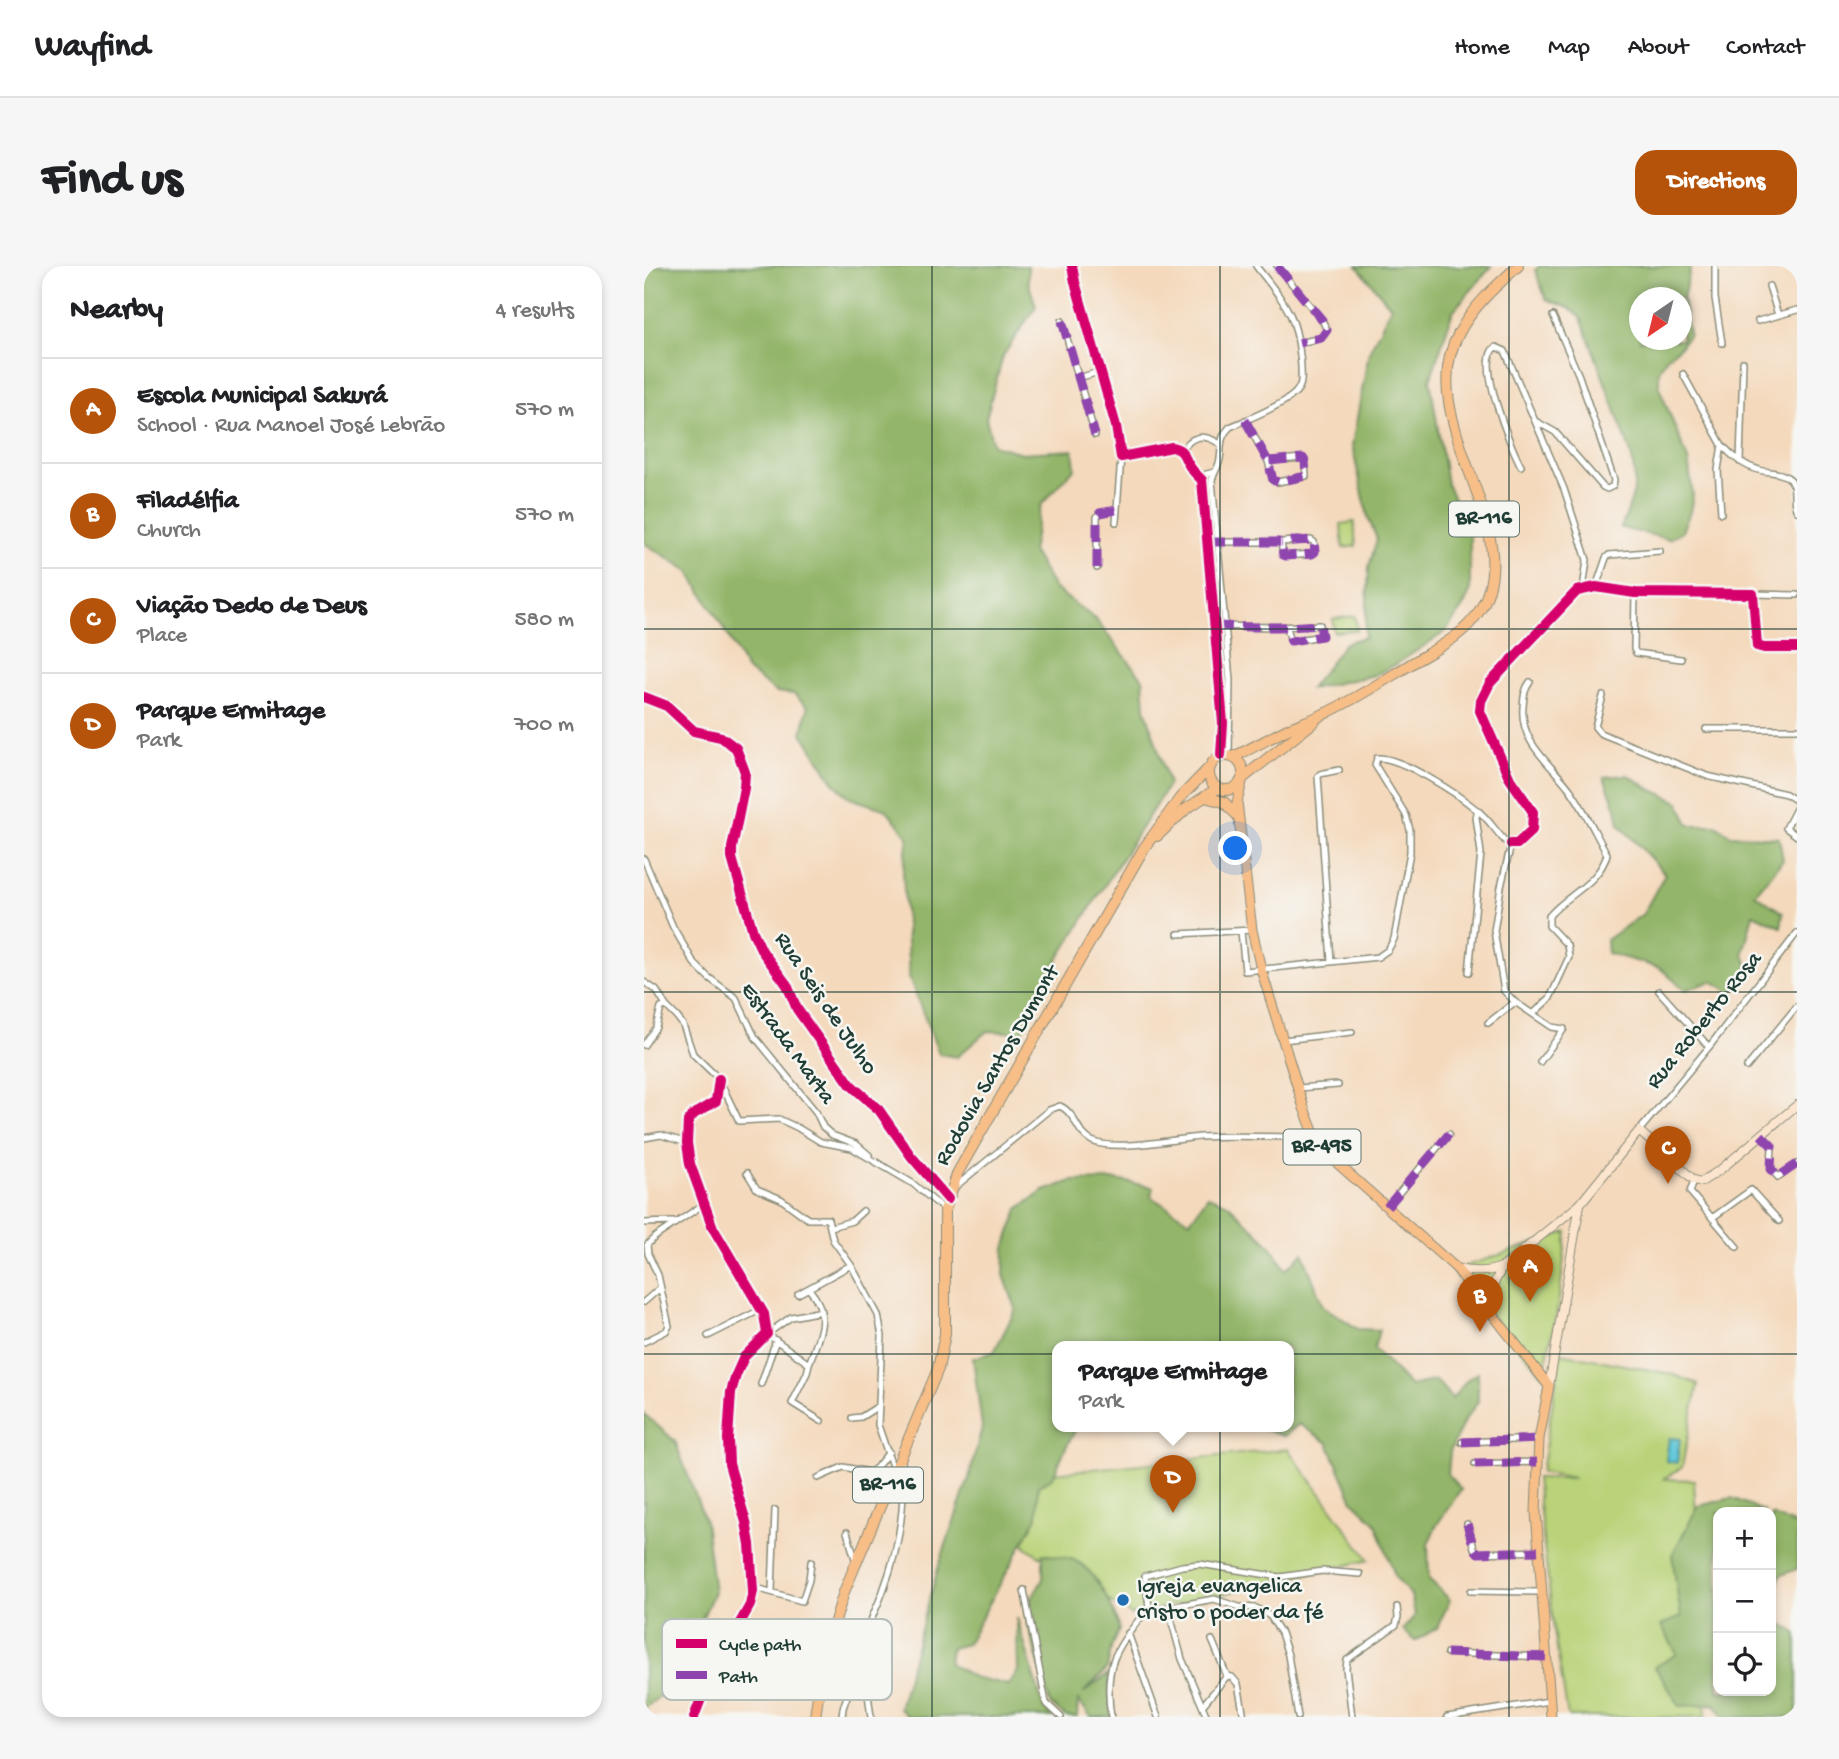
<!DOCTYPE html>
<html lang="en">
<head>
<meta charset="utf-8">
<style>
	:root { --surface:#fff; --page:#f6f6f6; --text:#202124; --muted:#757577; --line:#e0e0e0; --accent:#b45309 }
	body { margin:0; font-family:"Gochi Hand",sans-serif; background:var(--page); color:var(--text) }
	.controls { position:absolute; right:21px; bottom:21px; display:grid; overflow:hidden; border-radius:14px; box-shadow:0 4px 10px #0003 }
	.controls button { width:63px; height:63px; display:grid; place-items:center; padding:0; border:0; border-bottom:2px solid var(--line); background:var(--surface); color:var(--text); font:35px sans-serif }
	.compass { position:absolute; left:985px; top:21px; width:63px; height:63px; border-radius:50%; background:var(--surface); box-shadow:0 4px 10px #0003; rotate:215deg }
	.you { position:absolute; left:592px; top:583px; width:24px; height:24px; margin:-18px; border:5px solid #fff; border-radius:50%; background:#1a73e8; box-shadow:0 0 0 10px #1a73e833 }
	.badge { display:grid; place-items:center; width:46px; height:46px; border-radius:50%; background:var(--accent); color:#fff; font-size:23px; font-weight:700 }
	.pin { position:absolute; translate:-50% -58px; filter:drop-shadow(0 2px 4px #0008) }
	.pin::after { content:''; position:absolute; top:37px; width:24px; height:21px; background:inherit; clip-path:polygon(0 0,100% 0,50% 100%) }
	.popup { position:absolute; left:408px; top:1075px; width:242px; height:91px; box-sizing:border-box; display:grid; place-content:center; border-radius:14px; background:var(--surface); filter:drop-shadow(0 2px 5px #0005); font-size:23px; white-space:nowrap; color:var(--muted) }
	.popup b { font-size:26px; color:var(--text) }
	.popup::after { content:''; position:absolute; left:50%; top:100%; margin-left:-14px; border:14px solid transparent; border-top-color:var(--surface) }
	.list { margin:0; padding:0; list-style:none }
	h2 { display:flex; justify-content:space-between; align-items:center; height:91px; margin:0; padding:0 28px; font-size:30px }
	h2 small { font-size:23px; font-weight:400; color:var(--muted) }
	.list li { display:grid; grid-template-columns:46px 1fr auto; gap:21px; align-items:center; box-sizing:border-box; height:105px; padding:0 28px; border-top:2px solid var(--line) }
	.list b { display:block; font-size:26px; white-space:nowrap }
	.list p { margin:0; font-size:23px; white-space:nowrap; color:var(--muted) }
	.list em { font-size:23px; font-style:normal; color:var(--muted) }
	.icon { flex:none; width:38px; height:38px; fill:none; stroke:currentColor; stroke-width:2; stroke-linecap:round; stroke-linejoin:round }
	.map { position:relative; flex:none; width:1153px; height:1451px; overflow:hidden; border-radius:21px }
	header { display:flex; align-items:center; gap:42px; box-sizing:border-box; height:98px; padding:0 35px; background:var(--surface); border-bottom:2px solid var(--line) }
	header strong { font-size:33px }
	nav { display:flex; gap:38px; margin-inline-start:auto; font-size:24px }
	.intro { display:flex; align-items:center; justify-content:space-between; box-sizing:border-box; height:168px; padding:0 42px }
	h1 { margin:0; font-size:49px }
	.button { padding:18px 32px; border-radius:21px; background:var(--accent); color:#fff; font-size:24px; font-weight:700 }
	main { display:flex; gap:42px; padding:0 42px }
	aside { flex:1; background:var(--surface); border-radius:21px; box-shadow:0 4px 10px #0003 }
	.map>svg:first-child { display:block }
	.green { fill:#bad379; stroke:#6c8856; stroke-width:2 }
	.forest { fill:#93b569; stroke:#59794e; stroke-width:2; fill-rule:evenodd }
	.water { fill:#5dc6d9; stroke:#3e8286; stroke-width:2 }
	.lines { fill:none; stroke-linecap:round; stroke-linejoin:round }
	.street-casing { stroke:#8a8b78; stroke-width:8 }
	.secondary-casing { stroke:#8a8b78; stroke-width:10 }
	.primary-casing { stroke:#8a8b78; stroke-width:11 }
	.highway-casing { stroke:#8a8b78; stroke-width:12 }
	.street { stroke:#fff; stroke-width:5 }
	.secondary { stroke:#fce5cf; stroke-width:8 }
	.primary { stroke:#f7be88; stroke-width:9 }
	.highway { stroke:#f7be88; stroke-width:10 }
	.quiet { stroke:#8e44ad; stroke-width:9; stroke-dasharray:18 9; stroke-linecap:butt }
	.cycleway-casing { stroke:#f6f6f2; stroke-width:15 }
	.cycleway { stroke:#d6006c; stroke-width:10 }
	.grid { fill:none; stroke:#1f3d34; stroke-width:2; stroke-opacity:0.55 }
	.poi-dot { fill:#1f6fb2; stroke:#f6f6f2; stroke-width:2.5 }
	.labels { text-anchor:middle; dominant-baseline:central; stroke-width:5; stroke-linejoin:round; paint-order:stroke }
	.shield { fill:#f6f6f2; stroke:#60746d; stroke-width:2 }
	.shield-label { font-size:21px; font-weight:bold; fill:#1f3d34 }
	.street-label { font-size:23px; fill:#1f3d34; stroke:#f6f6f2 }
	.poi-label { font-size:23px; fill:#1f3d34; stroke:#f6f6f2; text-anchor:start }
	.key { fill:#f6f6f2; stroke:#b6beb9; stroke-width:2 }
	.key-label { font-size:19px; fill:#1f3d34 }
</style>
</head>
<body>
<header>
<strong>Wayfind</strong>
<nav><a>Home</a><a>Map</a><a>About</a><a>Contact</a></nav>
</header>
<div class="intro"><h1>Find us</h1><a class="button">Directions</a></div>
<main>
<aside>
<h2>Nearby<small>4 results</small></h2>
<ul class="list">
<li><span class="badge">A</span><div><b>Escola Municipal Sakurá</b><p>School · Rua Manoel José Lebrão</p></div><em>570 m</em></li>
<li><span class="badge">B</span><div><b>Filadélfia</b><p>Church</p></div><em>570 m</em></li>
<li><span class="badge">C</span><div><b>Viação Dedo de Deus</b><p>Place</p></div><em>580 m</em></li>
<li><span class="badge">D</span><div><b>Parque Ermitage</b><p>Park</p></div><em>700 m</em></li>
</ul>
</aside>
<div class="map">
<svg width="1153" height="1451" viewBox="0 0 1153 1451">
	<rect width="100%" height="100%" fill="#f6f6f2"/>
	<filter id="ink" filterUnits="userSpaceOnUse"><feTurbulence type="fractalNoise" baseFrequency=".0143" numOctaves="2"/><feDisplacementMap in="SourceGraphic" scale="14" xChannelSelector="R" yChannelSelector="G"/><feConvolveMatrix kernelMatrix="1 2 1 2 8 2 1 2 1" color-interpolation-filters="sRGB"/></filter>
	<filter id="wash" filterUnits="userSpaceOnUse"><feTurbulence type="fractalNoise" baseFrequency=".00686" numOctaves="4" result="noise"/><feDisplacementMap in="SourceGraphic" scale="28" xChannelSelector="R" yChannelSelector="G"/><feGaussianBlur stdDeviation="1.57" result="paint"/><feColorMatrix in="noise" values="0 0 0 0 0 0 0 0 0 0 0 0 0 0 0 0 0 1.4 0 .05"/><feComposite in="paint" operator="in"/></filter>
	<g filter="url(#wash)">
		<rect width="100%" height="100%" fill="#f4d9bc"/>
		<path class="green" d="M710,256L712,280L699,282L697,258Z
			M711,350L713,364L690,366L689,353Z
			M923,966L914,1041L899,1109L808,1005Z
			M917,1087L1027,1108L1054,1118L1038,1201L1020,1213L1050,1214L1062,1450L1059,1451H924L910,1365L892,1212H930L897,1206Z
			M644,1183L725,1294L487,1349L382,1281L351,1213Z"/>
		<path class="forest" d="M0,0H384V16L392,40L359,90L342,152L349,179L378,187L429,184L431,202L397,239L388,285L410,322L451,353L499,413L501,442L525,518L416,690L378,767L343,765L313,791L295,788L265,711L259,606L264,571L243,544L206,532L191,518L158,467L164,441L150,428L132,426L102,403L82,366L45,305L0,277Z
			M713,0H848L809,45L786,114L803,218L826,266V326L819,341L801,366L751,399L731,409L666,423L701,377L721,371L725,301L733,273L724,251L708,179L725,86L747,41Z
			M896,0H1047L1039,32L1045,68L1036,81L1023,91L1015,105V121L1044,194L1049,230L1046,246L1038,265L1025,273L977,262C990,230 995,219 986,184L937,52L925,42L902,33L891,4ZM996,32H1038V74H996Z
			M984,509L1006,523L1035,536L1045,559H1072L1087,569L1135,572L1139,594L1111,628L1139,647L1137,661L1109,648L1099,688L1106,703L1088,727L1068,715L1041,724L1016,702L963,687L962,674L999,648L1021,608L975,558L972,542L960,511Z
			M472,914L509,921L507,931L546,955L564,930L584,938L626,979L642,1004L659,987L679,1040L714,1063L735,1064L730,1083L766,1120L792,1114L808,1133L824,1113L834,1107V1136L820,1155L806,1185L804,1209L817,1223L792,1260L784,1278L785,1313L806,1334L793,1362L771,1375L759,1364L771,1349L767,1329L752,1312L732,1257L709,1235L684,1177L655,1158L640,1170L614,1161H644V1081H414V1161H433L420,1185L409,1211L394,1220L393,1251L323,1378L307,1382L305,1397L329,1411L364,1419L374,1405L373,1352L399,1440L408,1451H264L255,1442L295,1299L325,1212L338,1161L329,1092L350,1086L372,1043L360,1009L361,982L374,943L400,925L428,915Z
			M0,1148L31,1175L61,1255L70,1326L28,1420L0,1443Z
			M1088,1232L1121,1246H1074V1425H1127V1249L1153,1259V1303L1135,1310L1129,1351L1153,1368V1451H1080L1071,1438L1036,1440L1011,1401L1033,1388L1017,1359L1037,1351L1028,1289L1054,1240Z
			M399,1288C409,1290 423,1290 432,1295C451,1304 472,1345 475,1364L468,1378L463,1403L439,1427L464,1408L468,1451H447L434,1434L433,1451H422L406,1438L381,1348L387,1333L399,1313Z"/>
		<path class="water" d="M1025,1172L1036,1173L1033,1197L1022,1195Z"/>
	</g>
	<g filter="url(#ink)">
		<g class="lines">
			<defs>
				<path id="street" d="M428,0L431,16L472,160L477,191L528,181C541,184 539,190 545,199C548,205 554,210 558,214L579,457L577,489
					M633,0L678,54L683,64L677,72L655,77
					M1071,0V32L1078,77
					M1125,20L1134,49
					M418,55L451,169
					M1114,55L1153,44
					M1039,108L1078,179C1088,190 1099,200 1115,204C1125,207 1138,205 1147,214C1153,223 1147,236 1153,245
					M434,112L455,106
					M601,154L624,195L629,214L634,216L662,210L661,195L659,192L624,195
					M893,156L911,166L959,221L963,223L969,220L970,214L935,110L909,50
					M540,188L541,180C552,167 564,170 576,178
					M1096,196L1099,96
					M877,200C867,182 830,92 852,81L861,85L920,223L943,294L939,323
					M552,208L559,209L570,206
					M1077,247L1074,204L1078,179
					M472,256L477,191
					M571,276H637L639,289L642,290L668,288L671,286L670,276L667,274L637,276
					M453,302V251L456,247L472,244
					M952,321L962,292L965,289L1016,285
					M991,327L990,383L992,387L1037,393
					M1109,328L1153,329
					M570,360C605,361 641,362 676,359L678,370L647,375L643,362
					M886,416C880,424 880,430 879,441C876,477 905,496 925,522C940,542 951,567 963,588C956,617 922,629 905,650V660L923,679L925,691L906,732L890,747
					M959,430L951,461L956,467L1063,510L1142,528L1153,535
					M0,431L23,440L50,465L77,471L92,482L101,506L100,522L88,582V592L109,666L118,685L143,719L153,743L207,819L235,844L267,890L304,933
					M1062,463H1153
					M585,489L586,414L568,214C570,207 575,200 576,193C578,179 575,172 586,161C602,154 642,138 652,126C659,119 657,110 657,100C653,48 643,40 612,0
					M1153,541L1142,562L1153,570
					M867,578H873L888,564L889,546L866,513L836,445L837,435L846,417L933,325L952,321L991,327L1109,328L1113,380L1120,382H1153
					M867,578L857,621L850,665L860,725L871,736L908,761L920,763L896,796
					M0,593L29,661L50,697L64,711L92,732L111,771L172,846L179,861L188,869L212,878L225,889
					M597,665L601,705L734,691L744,684L750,673L766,586V564L762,549L731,499L733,492C756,490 815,529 833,544C845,553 852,566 862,576L867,578
					M534,668L608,664
					M687,695L674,510L676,508L695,504
					M825,706L837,587L832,551L834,544
					M0,716L12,724L22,740L33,751L39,759L49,788L75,813L95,855L135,853L154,862L177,876L208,882L268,917L301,944
					M1015,725L1065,781
					M844,757L871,736
					M639,774L708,766
					M0,779L12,761L17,742L22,740
					M1103,801L1153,740
					M654,822L694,819
					M995,865L1065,781L1153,667
					M1117,869L1128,880L1127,903L1134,911L1153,898
					M0,872L17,869L43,877
					M103,907L113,923L137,933L164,953H184L189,974L207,999L234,1049L238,1070L234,1159L249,1203
					M1050,914L1046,926L1093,981
					M311,921L405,844L416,840C432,847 432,867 448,875C470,886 530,873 556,871C594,869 633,872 671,870
					M743,941L805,868
					M1068,952L1107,924L1135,955
					M0,957L29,956
					M187,961L208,955L219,945
					M154,1028L207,999
					M0,1036L16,1022
					M64,1070L118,1043
					M0,1076L22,1065L25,1060L14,1009L4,988L3,979L11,971L60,938
					M165,1098C175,1069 188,1049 165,1023
					M117,1118L132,1074
					M208,1152L217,1151L233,1141
					M177,1155L148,1137L163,1107L165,1098L123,1068L147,1051L178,1045
					M818,1176L895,1173
					M831,1198L893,1196
					M174,1212L199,1201L226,1206L232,1202L245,1186
					M823,1258L830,1282L834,1287L894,1285
					M203,1266L212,1296
					M109,1321L158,1335L165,1314L167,1296
					M380,1324L402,1437L417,1451
					M128,1325L131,1244
					M827,1325L897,1326
					M524,1342L538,1393L563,1451
					M484,1367L514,1451
					M568,1374L583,1410
					M803,1387L902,1391
					M559,1439L583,1410L588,1411L594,1418L600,1451
					M50,1451L65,1412L106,1339L109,1325L106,1278L102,1256L85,1198L84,1173L87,1126L92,1109L100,1091L123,1068L120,1048L69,962L46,898L43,877L44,855L50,848L72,835L75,813
					M198,1451L199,1442L222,1376
					M227,1451C223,1421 217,1385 227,1355C230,1345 236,1335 239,1325C255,1283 262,1239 258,1194
					M467,1451C459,1396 472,1383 505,1341
					M654,1451L644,1389L637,1367L626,1350L612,1342L595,1341L570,1333L510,1344L505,1341L501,1310L538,1300L556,1298L636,1311L678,1305L716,1308
					M708,1451L702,1403L703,1394L752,1359L754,1351L753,1341
					M803,1451L905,1435"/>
				<path id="secondary" d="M813,1003C829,1006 844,1007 860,1000L936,938
					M847,1045C846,1027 849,1015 860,1000
					M905,1120L936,938L995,865L1050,914L1057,916L1076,904L1153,839"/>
				<path id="primary" d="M599,512L593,536L608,664L617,703L660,842L671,870L694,898L813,1003L905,1120L895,1173L892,1246L907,1451"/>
				<path id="highway" d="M565 507a17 17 0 1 1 34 0a17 17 0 1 1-34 0Z
					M589,491C609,482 627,471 646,462C657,457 669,454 680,448C710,434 739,415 767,398C791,383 818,371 834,347C889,266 766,154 815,67C829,40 852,20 874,0
					M599,512L671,455
					M561,531L580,536L594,550
					M513,570L542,543L574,522
					M171,1451L179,1394L200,1326L294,1103L301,1068V944L314,906L500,582L536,532L565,502"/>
			</defs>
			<use href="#street" class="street-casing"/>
			<use href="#secondary" class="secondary-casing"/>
			<use href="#primary" class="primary-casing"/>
			<use href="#highway" class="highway-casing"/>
			<use href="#street" class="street"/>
			<use href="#secondary" class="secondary"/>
			<use href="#primary" class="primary"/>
			<use href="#highway" class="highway"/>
			<path class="quiet" d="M633,0L678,54L683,64L677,72L655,77
				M418,55L451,169
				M601,154L624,195L629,214L634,216L662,210L661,195L659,192L624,195
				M564,276H637L639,289L642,290L668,288L671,286L670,276L667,274L637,276
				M453,302V251L456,247L472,244
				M570,360C605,361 641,362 676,359L678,370L647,375L643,362
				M1117,869L1128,880L1127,903L1134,911L1153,898
				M743,941L805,868
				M818,1176L895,1173
				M831,1198L893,1196
				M823,1258L830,1282L834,1287L894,1285
				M803,1387L902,1391"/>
			<defs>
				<path id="cycleway" d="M428,0L431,16L472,160L477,191L528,181C541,184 539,190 545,199C548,205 554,210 558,214L579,457L577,489
					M0,431L23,440L50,465L77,471L92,482L101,506L100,522L88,582V592L109,666L118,685L143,719L153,743L207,819L235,844L267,890L304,933
					M867,578H873L888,564L889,546L866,513L836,445L837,435L846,417L933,325L952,321L991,327L1109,328L1113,380L1120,382H1153
					M50,1451L65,1412L106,1339L109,1325L106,1278L102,1256L85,1198L84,1173L87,1126L92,1109L100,1091L123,1068L120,1048L69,962L46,898L43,877L44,855L50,848L72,835L75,813"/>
			</defs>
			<use href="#cycleway" class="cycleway-casing"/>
			<use href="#cycleway" class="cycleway"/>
		</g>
	</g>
	<path class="grid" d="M288,0V1451M576,0V1451M865,0V1451M0,363H1153M0,726H1153M0,1088H1153"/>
	<circle class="poi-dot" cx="479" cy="1334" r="7"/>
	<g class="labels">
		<g class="shield">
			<rect x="805" y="235.5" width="70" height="35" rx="5"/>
			<rect x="639.5" y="863.5" width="77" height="35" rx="5"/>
			<rect x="209" y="1201.5" width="70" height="35" rx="5"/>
		</g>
		<g class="shield-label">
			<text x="840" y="253">BR-116</text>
			<text x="678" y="881">BR-495</text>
			<text x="244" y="1219">BR-116</text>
		</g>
		<g class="street-label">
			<text transform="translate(181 738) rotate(56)">Rua Seis de Julho</text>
			<text transform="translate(1061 755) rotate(-51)">Rua Roberto Rosa</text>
			<text transform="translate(143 778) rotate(54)">Estrada Marta</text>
			<text transform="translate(354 800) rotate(-60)">Rodovia Santos Dumont</text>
		</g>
		<g class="poi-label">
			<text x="493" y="1321">Igreja evangelica<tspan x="493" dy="26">cristo o poder da fé</tspan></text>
		</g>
	</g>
	<rect x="18" y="1353" width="230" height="81" rx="10" class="key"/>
	<rect x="32" y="1373" width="31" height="9" fill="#d6006c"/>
	<rect x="32" y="1405" width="31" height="8" fill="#8e44ad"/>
	<g class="key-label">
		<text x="75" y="1384">Cycle path</text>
		<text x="75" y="1416">Path</text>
	</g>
</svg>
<div class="controls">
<button>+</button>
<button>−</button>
<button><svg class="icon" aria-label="locate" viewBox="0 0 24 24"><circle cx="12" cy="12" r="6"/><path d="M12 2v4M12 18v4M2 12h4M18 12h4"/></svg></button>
</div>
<svg class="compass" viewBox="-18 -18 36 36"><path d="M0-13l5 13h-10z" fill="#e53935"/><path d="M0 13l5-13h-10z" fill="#757577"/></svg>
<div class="you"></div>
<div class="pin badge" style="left:886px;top:1036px">A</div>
<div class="pin badge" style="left:836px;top:1066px">B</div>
<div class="pin badge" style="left:1024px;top:918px">C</div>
<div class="pin badge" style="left:529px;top:1247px">D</div>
<div class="popup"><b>Parque Ermitage</b>Park</div>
</div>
</main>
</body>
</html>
